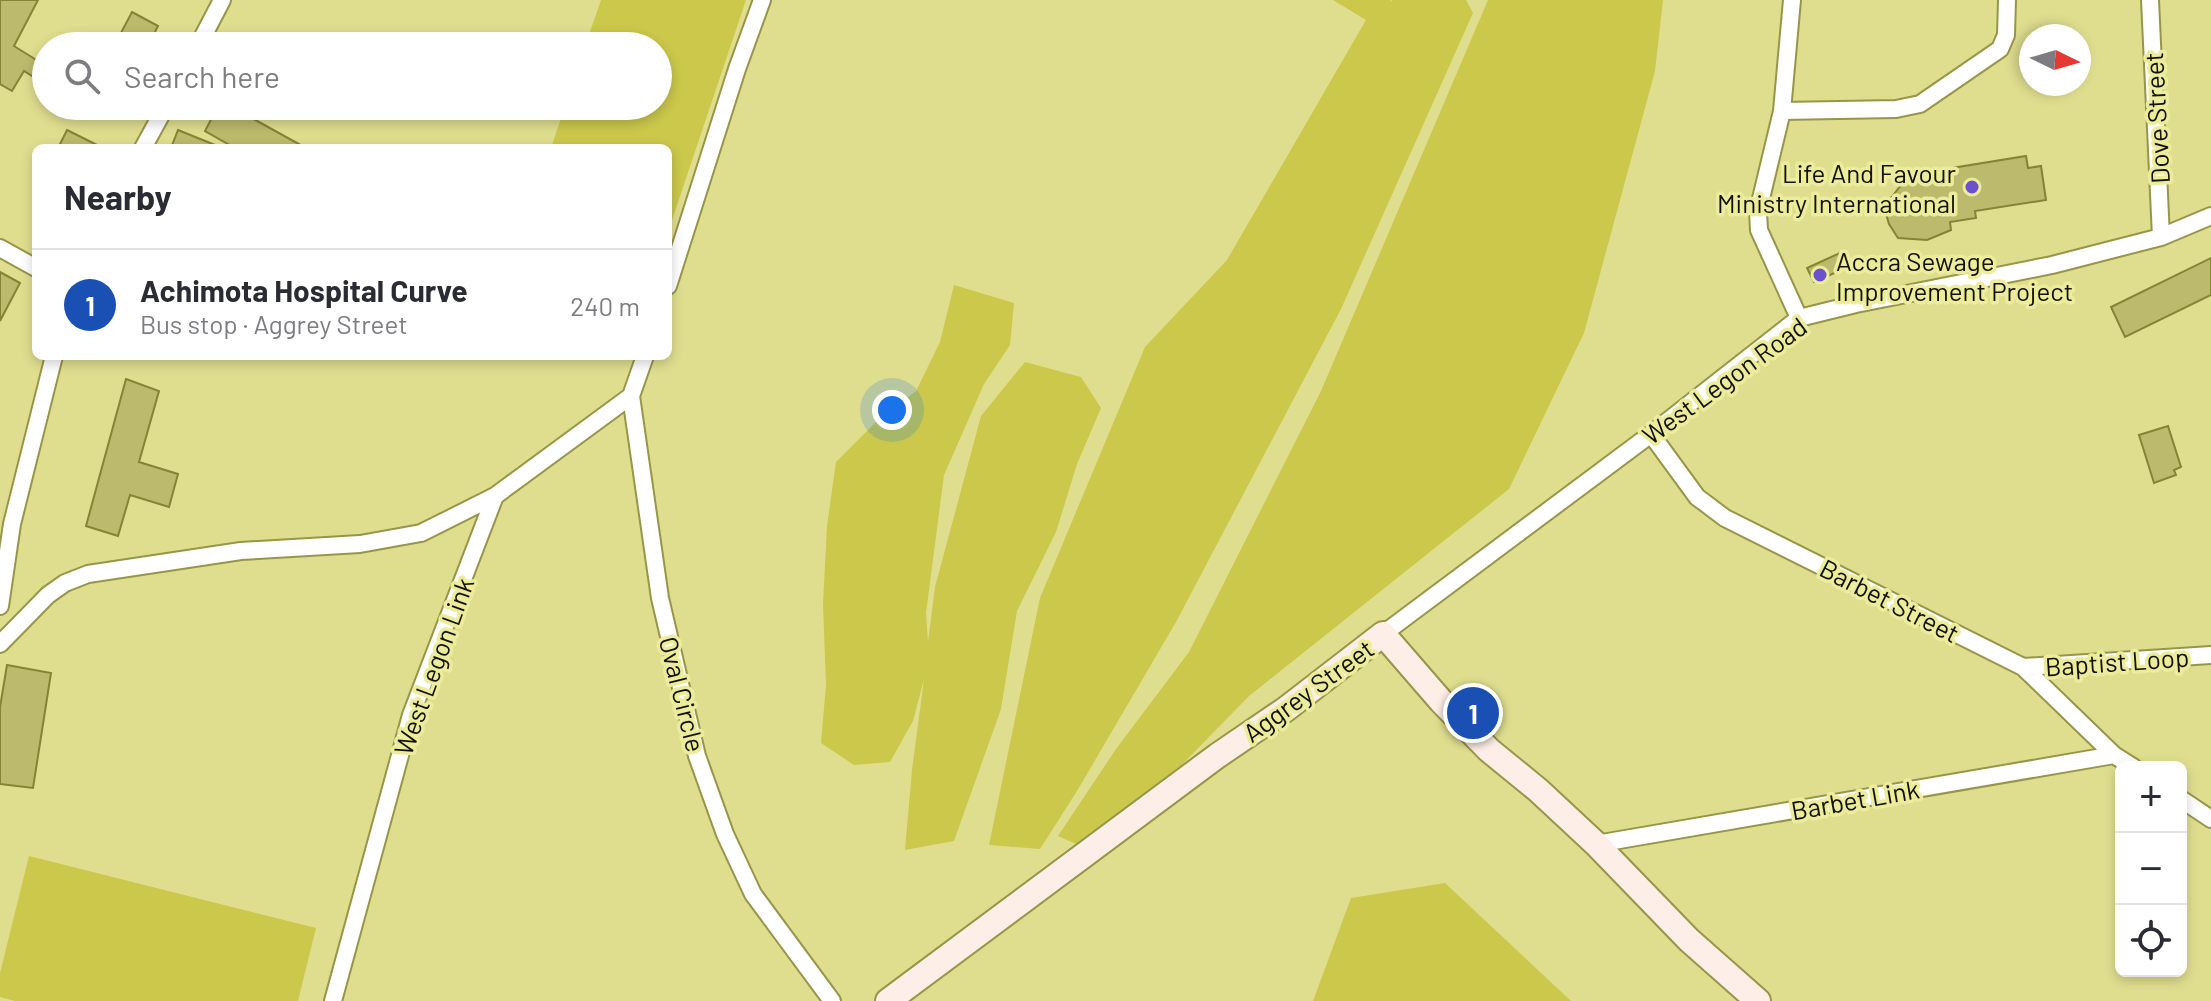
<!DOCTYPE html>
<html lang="en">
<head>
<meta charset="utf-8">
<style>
	:root { --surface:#fff; --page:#f7f7f7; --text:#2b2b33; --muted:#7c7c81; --line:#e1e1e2; --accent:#6a52cc }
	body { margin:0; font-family:Barlow,sans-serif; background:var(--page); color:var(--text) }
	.controls { position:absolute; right:24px; bottom:24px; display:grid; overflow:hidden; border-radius:12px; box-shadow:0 4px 12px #0003 }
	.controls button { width:72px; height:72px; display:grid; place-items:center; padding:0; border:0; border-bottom:2px solid var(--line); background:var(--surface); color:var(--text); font:40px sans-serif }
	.compass { position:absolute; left:2019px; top:24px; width:72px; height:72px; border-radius:50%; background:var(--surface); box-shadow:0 4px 12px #0003; rotate:95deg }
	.you { position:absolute; left:892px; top:410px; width:28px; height:28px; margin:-20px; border:6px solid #fff; border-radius:50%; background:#1a73e8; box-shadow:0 0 0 12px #1a73e833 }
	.badge { display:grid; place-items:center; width:52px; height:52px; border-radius:50%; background:var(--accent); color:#fff; font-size:26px; font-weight:700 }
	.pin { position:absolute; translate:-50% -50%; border:4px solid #fff; box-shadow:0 2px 8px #0006 }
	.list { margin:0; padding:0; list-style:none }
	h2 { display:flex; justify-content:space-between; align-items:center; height:104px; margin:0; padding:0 32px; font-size:34px }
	h2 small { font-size:26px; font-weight:400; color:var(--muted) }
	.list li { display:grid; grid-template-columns:52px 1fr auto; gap:24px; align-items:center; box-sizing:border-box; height:112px; padding:0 32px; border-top:2px solid var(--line) }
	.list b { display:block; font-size:30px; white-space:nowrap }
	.list p { margin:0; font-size:26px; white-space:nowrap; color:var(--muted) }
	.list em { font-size:26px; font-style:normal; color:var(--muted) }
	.icon { flex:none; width:44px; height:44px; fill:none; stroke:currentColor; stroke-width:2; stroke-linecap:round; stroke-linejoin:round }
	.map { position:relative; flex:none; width:2211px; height:1001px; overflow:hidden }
	.search { position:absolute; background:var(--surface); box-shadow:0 4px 12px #0003; left:32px; top:32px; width:640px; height:88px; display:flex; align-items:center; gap:20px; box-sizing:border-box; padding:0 28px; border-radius:44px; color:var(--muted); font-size:30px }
	.panel { position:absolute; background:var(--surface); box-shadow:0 4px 12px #0003; left:32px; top:144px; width:640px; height:216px; border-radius:12px }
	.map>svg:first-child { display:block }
	.green { fill:#cbc84b }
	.building { fill:#bcba6c; stroke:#858334; stroke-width:2 }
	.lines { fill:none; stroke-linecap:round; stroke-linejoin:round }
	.street-casing { stroke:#979648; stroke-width:20 }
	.secondary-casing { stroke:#979648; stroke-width:28 }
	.street { stroke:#fff; stroke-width:16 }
	.secondary { stroke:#fdefe8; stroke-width:24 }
	.poi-dot { fill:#6a52cc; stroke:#ecec9c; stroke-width:3 }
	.labels { text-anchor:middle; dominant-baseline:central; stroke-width:7; stroke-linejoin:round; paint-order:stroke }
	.street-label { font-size:26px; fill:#131200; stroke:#ecec9c }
	.poi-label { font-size:26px; fill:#131200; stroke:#ecec9c; text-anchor:end }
</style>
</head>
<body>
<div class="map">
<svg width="2211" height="1001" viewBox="0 0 2211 1001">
	<rect width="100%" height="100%" fill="#dfde8f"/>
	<path class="green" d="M601,0H746L668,232V148H551L565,106H658V46H585Z
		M1333,0H1391L1390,2L1393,0H1466L1473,13L1341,309L1176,622L1077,791L1040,849L989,845L1040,598L1145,347L1227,260L1366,20Z
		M1488,0H1663L1655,71L1584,333L1509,489L1249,696L1168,779L1085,848L1058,836L1116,749L1189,652L1321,391Z
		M954,285L1014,303L1010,345L984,384L944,475L926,613L928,642L935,587L981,416L1025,362L1081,377L1101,408L1077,464L1056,532L1017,611L1001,709L954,841L905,850L912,770L924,679L913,721L890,762L854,765L821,743L826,685L823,604L827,526L836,462L878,420L916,391L940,342Z
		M29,856L316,928L298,1001H15L0,997V973Z
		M1445,883L1571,1001H1313L1351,898Z"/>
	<path class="building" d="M0,0H38L14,46L46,66V85L24,71L12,91L0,84Z
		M132,12L158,26L148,46H114Z
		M218,106H230L306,148H235L205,131Z
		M67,130L103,148H58Z
		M178,130L220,147V148H171Z
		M2026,156L2028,168L2041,166L2046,200L1975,211L1976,218L1950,222L1951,230L1927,240L1898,238L1889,224L1884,207L1909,175Z
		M1840,253L1846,268L1814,282L1807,268Z
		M2211,258V295L2125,337L2111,307Z
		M0,272L20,283L0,321Z
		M126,379L159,391L139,462L178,474L169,507L130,495L118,536L86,526Z
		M2168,426L2181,467L2174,470L2176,475L2154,483L2139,435Z
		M7,665L51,673L33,788L0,784V707Z"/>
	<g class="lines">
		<defs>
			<path id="street" d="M1792,0L1782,111L1758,211L1759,230L1799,318
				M2150,0L2161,237
				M198,46L222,0
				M1782,111L1896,109L1920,104L2000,49L2006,35L2007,0
				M143,148L166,106
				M0,248L36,268
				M668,286L737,69L762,0
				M645,356L631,396L660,598L697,756L725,834L753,894L832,1001
				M1651,434L1697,497L1725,518L2023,667L2114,755L2133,767
				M0,606L12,524L54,356
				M1383,634L1651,434L1799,318L1856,304L2052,265L2161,237L2211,216
				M0,644L48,595L65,583L88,574L241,551L360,544L421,533L495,496
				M2023,667L2211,655
				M2181,799L2211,819
				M1596,844L2114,755
				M333,1001L411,715L495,496L631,396"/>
			<path id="secondary" d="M888,1001L1217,756L1286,709L1383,634L1441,701L1489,750L1538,790L1596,844L1689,940L1758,1001"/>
		</defs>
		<use href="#street" class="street-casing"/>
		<use href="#secondary" class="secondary-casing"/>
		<use href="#street" class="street"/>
		<use href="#secondary" class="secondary"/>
	</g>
	<g class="poi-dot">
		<circle cx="1972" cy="187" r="8"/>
		<circle cx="1820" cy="275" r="8"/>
	</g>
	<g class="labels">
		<g class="street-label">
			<text transform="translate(2156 118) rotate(-93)">Dove Street</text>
			<text transform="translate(1724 380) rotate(-36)">West Legon Road</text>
			<text transform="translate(1890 600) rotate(27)">Barbet Street</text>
			<text transform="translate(2117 661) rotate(-4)">Baptist Loop</text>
			<text transform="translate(433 666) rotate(-70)">West Legon Link</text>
			<text transform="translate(1308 690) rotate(-36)">Aggrey Street</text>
			<text transform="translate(683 694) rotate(76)">Oval Circle</text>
			<text transform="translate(1855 799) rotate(-10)">Barbet Link</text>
		</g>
		<g class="poi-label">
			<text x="1956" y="172">Life And Favour<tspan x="1956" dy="30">Ministry International</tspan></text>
			<text x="1836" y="260" text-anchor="start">Accra Sewage<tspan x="1836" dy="30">Improvement Project</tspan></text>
		</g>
	</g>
</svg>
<div class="controls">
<button>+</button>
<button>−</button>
<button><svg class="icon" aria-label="locate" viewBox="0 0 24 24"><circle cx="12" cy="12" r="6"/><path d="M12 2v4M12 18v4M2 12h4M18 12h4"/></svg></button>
</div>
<svg class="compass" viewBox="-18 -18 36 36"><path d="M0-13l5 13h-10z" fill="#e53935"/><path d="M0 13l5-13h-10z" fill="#7c7c81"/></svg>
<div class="you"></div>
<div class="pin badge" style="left:1473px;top:713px;background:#1a4fb4">1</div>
<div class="search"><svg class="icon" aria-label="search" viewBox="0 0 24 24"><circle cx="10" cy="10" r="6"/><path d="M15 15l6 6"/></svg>Search here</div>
<section class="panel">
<h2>Nearby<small></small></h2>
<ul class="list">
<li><span class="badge" style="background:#1a4fb4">1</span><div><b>Achimota Hospital Curve</b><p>Bus stop · Aggrey Street</p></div><em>240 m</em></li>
</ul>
</section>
</div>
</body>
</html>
